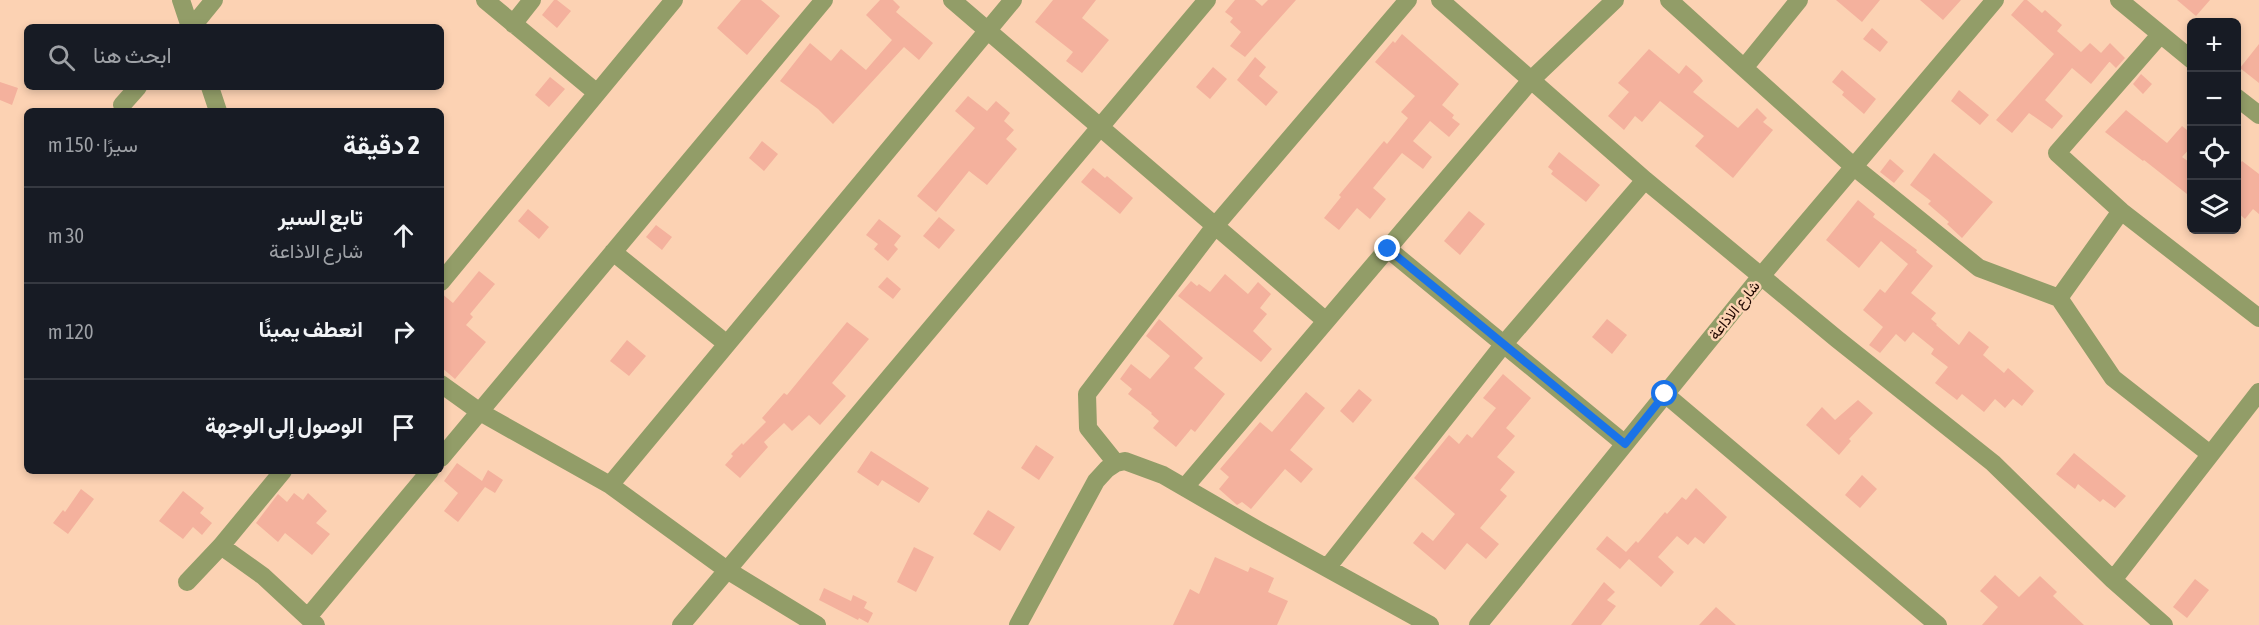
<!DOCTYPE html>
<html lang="ar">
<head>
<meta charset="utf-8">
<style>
	:root { --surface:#171b24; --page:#20242c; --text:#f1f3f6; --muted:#9ea1a6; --line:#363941 }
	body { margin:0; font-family:"Asap Condensed",Vazirmatn,sans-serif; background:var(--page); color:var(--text); direction:rtl }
	.controls { position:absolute; right:18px; top:18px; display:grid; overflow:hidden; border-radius:9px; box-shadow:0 3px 9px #0003 }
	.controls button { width:54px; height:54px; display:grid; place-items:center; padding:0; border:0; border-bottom:2px solid var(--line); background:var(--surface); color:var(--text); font:30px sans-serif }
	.stop { position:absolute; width:18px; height:18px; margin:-14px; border:4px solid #1a73e8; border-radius:50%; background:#fff }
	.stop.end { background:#1a73e8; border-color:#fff; box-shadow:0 2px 6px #0008 }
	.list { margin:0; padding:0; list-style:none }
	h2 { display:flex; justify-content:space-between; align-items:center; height:78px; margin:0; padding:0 24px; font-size:26px }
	h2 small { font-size:20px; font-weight:400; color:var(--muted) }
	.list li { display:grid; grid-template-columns:39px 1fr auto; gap:18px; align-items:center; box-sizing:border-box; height:96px; padding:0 24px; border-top:2px solid var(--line) }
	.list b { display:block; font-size:22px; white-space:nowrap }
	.list p { margin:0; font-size:20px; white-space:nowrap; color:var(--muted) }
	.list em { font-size:20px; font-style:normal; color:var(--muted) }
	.icon { flex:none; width:33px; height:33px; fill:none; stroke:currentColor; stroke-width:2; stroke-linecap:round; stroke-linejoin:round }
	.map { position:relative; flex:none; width:2259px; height:625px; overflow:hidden; direction:ltr }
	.search { position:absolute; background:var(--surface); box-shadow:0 3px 9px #0003; left:24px; top:24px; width:420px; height:66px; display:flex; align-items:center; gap:15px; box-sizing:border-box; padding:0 21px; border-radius:9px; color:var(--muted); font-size:22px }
	.panel { position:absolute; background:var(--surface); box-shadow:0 3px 9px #0003; left:24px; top:108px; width:420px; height:366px; border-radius:9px; direction:rtl }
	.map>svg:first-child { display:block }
	.building { fill:#f4b19d }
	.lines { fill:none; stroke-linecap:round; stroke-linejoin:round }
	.minor { stroke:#929d68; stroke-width:18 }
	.route { stroke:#1a73e8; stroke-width:8 }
	.labels { text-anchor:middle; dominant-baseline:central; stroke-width:5; stroke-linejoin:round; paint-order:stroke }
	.street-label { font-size:15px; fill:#1f0700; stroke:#fcd2b3 }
</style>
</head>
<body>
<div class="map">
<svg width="2259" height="625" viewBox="0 0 2259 625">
	<rect width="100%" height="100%" fill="#fcd2b3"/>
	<path class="building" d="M554,0H557L571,11L557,28L542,15Z
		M741,0H761L780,16L747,55L717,28Z
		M880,0H893L900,7L896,12L933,43L919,60L904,47L833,124L818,109L780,81L810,43L831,61L841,49L866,70L892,40L866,15Z
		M1053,0H1096L1082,18L1109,40L1082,73L1066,61L1073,52L1035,22Z
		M1235,0H1255L1262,6L1268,0H1296L1245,57L1230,46L1241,32L1230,22L1233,18L1225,12Z
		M1836,0H1880L1862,22Z
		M1920,0H1961L1943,20Z
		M2024,0H2027L2042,13L2045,10L2062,25L2057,31L2081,52L2090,43L2110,61L2091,84L2072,68L2045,100L2063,116L2052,129L2029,113L2012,133L1996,120L2054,54L2011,15Z
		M2177,0H2210L2196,16Z
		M1872,28L1888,42L1880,52L1863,39Z
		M1402,34L1459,84L1442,105L1454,115L1452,118L1460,124L1449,137L1430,121L1413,141L1432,157L1423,169L1402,153L1373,188L1386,199L1370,219L1357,208L1339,230L1324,218L1341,197L1339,195L1384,141L1387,144L1408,118L1401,112L1415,96L1375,62L1393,41L1395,43Z
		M2110,43L2125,58L2116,68L2101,53Z
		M2259,44V83L2240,68Z
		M1649,49L1679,74L1686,65L1700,77L1703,81L1693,92L1738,128L1757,108L1767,118L1763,122L1773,130L1733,178L1695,146L1704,136L1660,101L1642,122L1635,116L1624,130L1608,116L1629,92L1618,83Z
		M1255,57L1266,67L1259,76L1278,92L1266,106L1237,80Z
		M1213,67L1227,79L1210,99L1196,87Z
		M1842,70L1876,99L1864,114L1842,95L1844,92L1832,82Z
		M2141,74L2152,84L2143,94L2133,84Z
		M550,77L565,89L549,107L535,95Z
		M0,82L18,88L12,105L0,100Z
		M1959,90L1989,115L1980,125L1951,101Z
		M968,96L987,111L996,101L1010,113L1004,121L1014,130L1006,139L1017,149L987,185L969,171L936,212L917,196L975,128L955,111Z
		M2126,110L2167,143L2182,126L2192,134V146L2182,157L2192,164V198L2144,160L2143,161L2105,132Z
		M762,141L778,154L764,171L749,158Z
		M1559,152L1600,185L1586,202L1551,174L1553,171L1548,167Z
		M1934,153L1993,202L1962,238L1947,224L1949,222L1928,204L1931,201L1910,185Z
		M1890,159L1904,171L1894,183L1880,172Z
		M2242,161L2259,174V214L2253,209L2245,219L2236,211V168Z
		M1093,168L1105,178L1107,176L1133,198L1120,214L1081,182Z
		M1858,200L1875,214L1873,217L1917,250L1916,252L1933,266L1911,293L1936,313L1931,319L1937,324L1936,325L1959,345L1969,331L1989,347L1983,355L2004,373L2008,368L2034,391L2022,406L2013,399L2005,408L1995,399L1984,412L1962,394L1957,400L1935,383L1948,367L1931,354L1934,349L1913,332L1905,342L1896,334L1880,353L1869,345L1883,327L1863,310L1880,289L1885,293L1908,264L1881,241L1859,268L1826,240Z
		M528,209L549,227L539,239L518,221Z
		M1469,211L1485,224L1460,255L1444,241Z
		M939,217L955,230L939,249L923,236Z
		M879,219L901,236L894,245L898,249L888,261L874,249L878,244L866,235Z
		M656,225L672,237L662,250L646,237Z
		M479,271L495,284L470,314L473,317L466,325L486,342L455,379L441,367V293L453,303Z
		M1225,274L1248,294L1258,282L1271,294L1260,308L1267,314L1253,331L1272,349L1261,362L1178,296L1191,281L1197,286L1199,284L1210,292Z
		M887,277L901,289L893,299L878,287Z
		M1159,319L1203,358L1194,368L1225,394L1195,432L1191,429L1176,447L1153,428L1159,421L1151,414L1152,413L1128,394L1132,389L1120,379L1131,364L1150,379L1170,356L1146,336Z
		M1607,319L1627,335L1612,354L1592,337Z
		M847,322L869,339L832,383L846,396L820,425L809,415L792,431L784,423L764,442L768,447L740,478L725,465L733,456L731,454L742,443L743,445L766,422L762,418L784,393L787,395Z
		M627,340L646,356L629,376L610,361Z
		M1503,374L1531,398L1506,428L1515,436L1497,457L1515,472L1500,490L1507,496L1480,528L1499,544L1486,559L1467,543L1445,570L1413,543L1422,532L1433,541L1455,514L1414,478L1449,435L1459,444L1467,434L1472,438L1496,408L1483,398Z
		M1359,389L1372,400L1353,423L1340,411Z
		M1306,392L1325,408L1290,450L1313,469L1301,483L1285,469L1251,509L1242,502L1237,505L1219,489L1229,477L1220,469L1260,422L1272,432Z
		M1858,400L1873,413L1849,439L1851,441L1839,455L1806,425L1822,407L1835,420Z
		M1036,445L1054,457L1039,480L1021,468Z
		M871,451L929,488L919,503L882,480L878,486L857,472Z
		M2074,453L2126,496L2115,508L2103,499L2100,502L2078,484L2075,489L2056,474Z
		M457,463L482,481L488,470L503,480L495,493L485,487L458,522L444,511L458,493L444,481Z
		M1862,475L1877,489L1860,508L1845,495Z
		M1696,488L1727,517L1704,544L1695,537L1688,545L1677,536L1658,557L1674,572L1661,587L1629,559L1620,569L1596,549L1607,536L1626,552L1636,541L1638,543L1665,512L1667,514L1682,497L1686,500Z
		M81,489L94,499L68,534L53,523L63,510L65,512Z
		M183,491L204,508L200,513L212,523L202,535L193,527L183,539L159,521Z
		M294,493L303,500L308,493L327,511L316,523L330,534L312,555L285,533L278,542L256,523L278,494L287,502Z
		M988,510L1015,527L1000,551L973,534Z
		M914,547L934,557L916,592L897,582Z
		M1215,557L1248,572L1250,567L1274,578L1268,592L1288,601L1277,625H1173L1190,589L1199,594Z
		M1995,575L2019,597L2040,576L2057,592L2053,596L2084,625H1982L1998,607L1980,591Z
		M2195,579L2209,590L2187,618L2173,607Z
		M1604,582L1615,592L1607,600L1616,606L1601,625H1571Z
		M824,588L851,601L853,595L867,602L864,608L873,613L868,623L859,618L858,620L819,600Z
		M1716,607L1736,625H1699Z"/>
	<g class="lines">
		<path class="minor" d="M181,0L190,27
			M485,0L597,93
			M952,0L1326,321
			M1440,0L1645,180L1837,339L1993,463L2113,580
			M1669,0L1744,68
			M1799,0L1744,68L1853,166L1979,268L2059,298L2113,378L2210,454
			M2119,0L2192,60
			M513,24L532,0
			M192,27L214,0
			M210,87L218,111
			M2236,97L2259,115
			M122,105L138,87
			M2121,211L2259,318
			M1388,249L1625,444
			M613,252L727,344
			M441,282L674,0
			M2059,298L2121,211L2057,153L2160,35
			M441,384L480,412L610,485L727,570L817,625
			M1665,394L1938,625
			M441,458L824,0
			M1116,463L1088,428L1087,394L1215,226L1408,0
			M610,485L1013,0
			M1185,487L1531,80L1615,0
			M221,546L283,471
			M1327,568L1503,345L1645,180
			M187,582L221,546L263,576L316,625
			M308,617L430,471
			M681,625L1207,0
			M1018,625L1096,481L1107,469L1116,463L1125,461L1163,475L1258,530L1430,625
			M1478,625L1762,275L1995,0
			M2164,625L2113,580L2259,392"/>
	</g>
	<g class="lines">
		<path class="route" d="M1388,249L1625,444L1665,394"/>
	</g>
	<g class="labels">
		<g class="street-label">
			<text transform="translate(1734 310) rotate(-51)">شارع الاذاعة</text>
		</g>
	</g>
</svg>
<div class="controls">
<button>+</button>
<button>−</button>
<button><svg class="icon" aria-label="locate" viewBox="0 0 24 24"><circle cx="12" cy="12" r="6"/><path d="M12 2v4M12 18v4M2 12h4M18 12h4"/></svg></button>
<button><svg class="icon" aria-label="layers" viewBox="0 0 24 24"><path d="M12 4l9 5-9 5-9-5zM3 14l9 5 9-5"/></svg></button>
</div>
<div class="stop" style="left:1665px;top:394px"></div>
<div class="stop end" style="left:1388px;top:249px"></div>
<div class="search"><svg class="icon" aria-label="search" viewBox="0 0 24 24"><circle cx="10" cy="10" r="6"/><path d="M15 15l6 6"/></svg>ابحث هنا</div>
<section class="panel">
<h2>2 دقيقة<small>سيرًا · 150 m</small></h2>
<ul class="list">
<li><svg class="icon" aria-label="ahead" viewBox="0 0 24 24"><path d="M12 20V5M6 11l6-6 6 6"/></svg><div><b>تابع السير</b><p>شارع الاذاعة</p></div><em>30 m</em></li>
<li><svg class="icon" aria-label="right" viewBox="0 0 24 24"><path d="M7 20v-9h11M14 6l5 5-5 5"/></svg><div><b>انعطف يمينًا</b></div><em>120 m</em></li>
<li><svg class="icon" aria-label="arrive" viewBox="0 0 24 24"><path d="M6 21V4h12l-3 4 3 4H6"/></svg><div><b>الوصول إلى الوجهة</b></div></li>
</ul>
</section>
</div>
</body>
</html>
